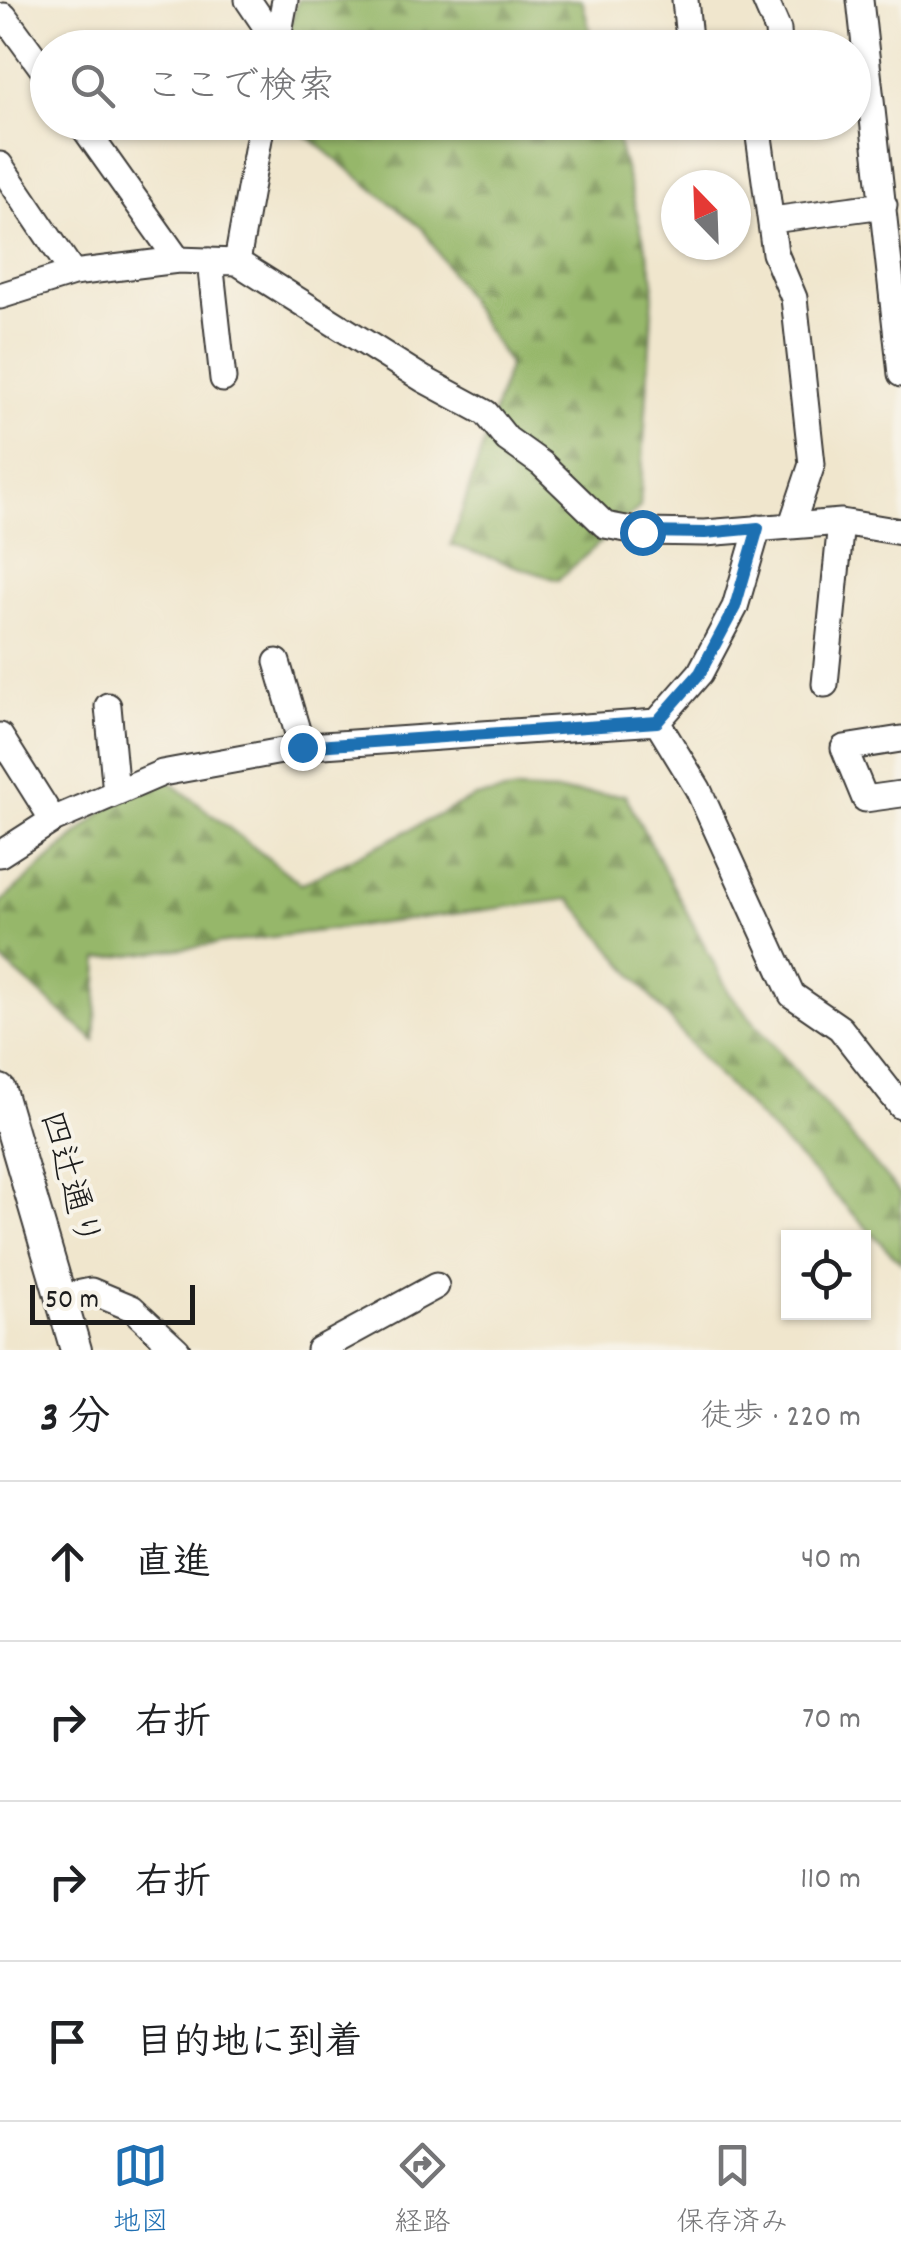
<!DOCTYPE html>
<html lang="ja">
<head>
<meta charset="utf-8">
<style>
	:root { --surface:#fff; --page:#f2f2f2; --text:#202124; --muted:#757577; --line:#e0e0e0; --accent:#1f6fb2 }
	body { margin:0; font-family:Dekko,"Klee One",sans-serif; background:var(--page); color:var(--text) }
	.controls { position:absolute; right:30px; bottom:30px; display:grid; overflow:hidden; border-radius:0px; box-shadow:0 2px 8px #0004 }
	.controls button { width:90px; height:90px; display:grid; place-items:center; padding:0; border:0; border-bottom:2px solid var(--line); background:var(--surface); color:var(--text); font:50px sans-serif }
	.compass { position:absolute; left:661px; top:170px; width:90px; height:90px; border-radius:50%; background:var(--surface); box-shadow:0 2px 8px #0004; rotate:337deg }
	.scale { position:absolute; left:30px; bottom:25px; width:165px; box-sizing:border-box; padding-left:10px; border:5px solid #1c1c1c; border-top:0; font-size:28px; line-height:35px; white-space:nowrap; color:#1c1c1c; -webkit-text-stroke:8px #f7f3e8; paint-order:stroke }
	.stop { position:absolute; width:30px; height:30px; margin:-22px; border:8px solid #1f6fb2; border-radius:50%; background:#fff }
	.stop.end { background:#1f6fb2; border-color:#fff; box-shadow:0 2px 10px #0008 }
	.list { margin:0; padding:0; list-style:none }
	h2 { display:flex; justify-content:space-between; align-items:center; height:130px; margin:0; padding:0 40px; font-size:42px }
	h2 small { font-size:32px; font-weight:400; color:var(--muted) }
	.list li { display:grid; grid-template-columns:65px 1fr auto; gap:30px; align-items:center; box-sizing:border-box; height:160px; padding:0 40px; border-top:2px solid var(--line) }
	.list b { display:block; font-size:38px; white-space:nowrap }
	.list em { font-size:32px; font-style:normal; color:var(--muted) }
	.icon { flex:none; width:55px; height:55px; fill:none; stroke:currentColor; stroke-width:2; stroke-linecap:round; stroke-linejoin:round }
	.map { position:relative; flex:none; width:901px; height:1350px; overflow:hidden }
	.search { position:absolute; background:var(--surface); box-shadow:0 2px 8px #0004; left:30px; right:30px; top:30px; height:110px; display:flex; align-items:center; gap:25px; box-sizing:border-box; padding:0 35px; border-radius:55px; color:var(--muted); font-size:38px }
	.sheet { height:770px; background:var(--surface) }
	nav { display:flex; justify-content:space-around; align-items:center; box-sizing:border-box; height:140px; border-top:2px solid var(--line); background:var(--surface); font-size:28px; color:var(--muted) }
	nav a { display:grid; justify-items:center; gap:5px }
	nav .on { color:var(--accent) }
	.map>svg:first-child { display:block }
	.forest { fill:url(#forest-firs); stroke:#596a44; stroke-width:2.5 }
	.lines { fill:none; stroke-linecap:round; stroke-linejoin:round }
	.minor-casing { stroke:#3c3a37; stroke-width:29 }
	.tertiary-casing { stroke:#3c3a37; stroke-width:34 }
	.minor { stroke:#fff; stroke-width:25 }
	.tertiary { stroke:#fff; stroke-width:30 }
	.route { stroke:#1f6fb2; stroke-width:12 }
	.labels { text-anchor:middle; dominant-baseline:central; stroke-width:8; stroke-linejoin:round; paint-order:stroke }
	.street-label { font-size:35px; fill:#1c1c1c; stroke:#f7f3e8 }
</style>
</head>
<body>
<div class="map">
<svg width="901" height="1350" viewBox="0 0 901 1350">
	<defs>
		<pattern id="forest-firs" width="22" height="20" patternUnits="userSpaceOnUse" patternTransform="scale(2.5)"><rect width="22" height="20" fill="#96b76b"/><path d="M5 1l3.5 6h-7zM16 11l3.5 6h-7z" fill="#7a9457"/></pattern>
	</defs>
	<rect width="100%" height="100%" fill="#f7f3e8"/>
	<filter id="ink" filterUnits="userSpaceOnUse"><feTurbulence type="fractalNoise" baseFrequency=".01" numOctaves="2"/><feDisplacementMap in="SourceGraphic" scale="20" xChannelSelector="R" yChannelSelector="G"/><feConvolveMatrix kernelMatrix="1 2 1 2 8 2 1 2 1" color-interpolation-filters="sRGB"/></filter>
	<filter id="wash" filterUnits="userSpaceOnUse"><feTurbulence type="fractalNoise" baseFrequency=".0048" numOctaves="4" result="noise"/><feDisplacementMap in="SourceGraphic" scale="40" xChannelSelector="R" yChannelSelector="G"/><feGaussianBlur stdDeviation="2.25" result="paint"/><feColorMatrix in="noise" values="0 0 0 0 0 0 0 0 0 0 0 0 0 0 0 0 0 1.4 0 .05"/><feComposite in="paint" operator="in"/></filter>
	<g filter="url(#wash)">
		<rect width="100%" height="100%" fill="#f0e6cd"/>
		<path class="forest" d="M298,0H582L594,47L283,48Z
			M291,123H613L654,279L640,507L558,580L451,545L509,365L423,229Z
			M152,768L301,884L475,797L517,790L625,795L730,994L901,1195V1263L707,1064L570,899L99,959L95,1041L0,959V903Z"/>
	</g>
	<g filter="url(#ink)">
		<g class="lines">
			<defs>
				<path id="minor" d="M248,0L277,43
					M685,0L690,48
					M765,0L778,30L779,48
					M860,0L901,374
					M0,18L4,16L48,76
					M276,48L285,0
					M80,122L178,260
					M757,122L775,253L794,298L812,464L792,524
					M0,165L73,273
					M772,220L884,205
					M210,261L223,379
					M237,262L423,379L486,413L507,439L542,464L605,525L642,532L705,533L841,522L901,532
					M0,296L73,273L178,260L237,262L262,122
					M277,662L302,747
					M825,684L841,522
					M108,706L116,793
					M657,722L698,789L792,995L840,1028L901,1106
					M0,736L53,820
					M901,739L844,748L865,799L901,794
					M0,854L53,820L162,773L309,746L657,722L700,673L735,607L758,528
					M62,1297L91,1291L132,1308L177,1350
					M319,1350L436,1286"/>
				<path id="tertiary" d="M0,1090L76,1350"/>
			</defs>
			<use href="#minor" class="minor-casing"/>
			<use href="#tertiary" class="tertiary-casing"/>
			<use href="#minor" class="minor"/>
			<use href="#tertiary" class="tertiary"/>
		</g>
	</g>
	<g class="lines" filter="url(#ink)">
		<path class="route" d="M302,747L657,722L700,673L735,607L758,528L705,533L642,532"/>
	</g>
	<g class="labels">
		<g class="street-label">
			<text transform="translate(67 1180) rotate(74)">四辻通り</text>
		</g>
	</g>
</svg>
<div class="controls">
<button><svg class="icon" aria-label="locate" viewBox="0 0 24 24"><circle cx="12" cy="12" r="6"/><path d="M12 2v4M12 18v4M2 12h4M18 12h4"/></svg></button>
</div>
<svg class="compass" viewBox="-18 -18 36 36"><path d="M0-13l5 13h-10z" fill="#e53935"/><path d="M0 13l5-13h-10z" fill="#757577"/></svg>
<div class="scale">50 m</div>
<div class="stop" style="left:642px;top:532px"></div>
<div class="stop end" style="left:302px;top:747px"></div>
<div class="search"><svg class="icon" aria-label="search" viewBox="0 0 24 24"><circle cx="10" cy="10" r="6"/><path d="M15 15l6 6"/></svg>ここで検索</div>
</div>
<section class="sheet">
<h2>3 分<small>徒歩 · 220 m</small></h2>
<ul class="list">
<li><svg class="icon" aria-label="ahead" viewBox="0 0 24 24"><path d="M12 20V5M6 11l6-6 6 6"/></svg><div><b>直進</b></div><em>40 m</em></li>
<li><svg class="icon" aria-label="right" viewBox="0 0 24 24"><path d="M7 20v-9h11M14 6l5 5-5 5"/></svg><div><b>右折</b></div><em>70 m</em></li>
<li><svg class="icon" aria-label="right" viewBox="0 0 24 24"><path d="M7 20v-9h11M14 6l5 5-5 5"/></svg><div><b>右折</b></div><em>110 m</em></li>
<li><svg class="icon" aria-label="arrive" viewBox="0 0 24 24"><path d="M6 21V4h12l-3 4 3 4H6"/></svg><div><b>目的地に到着</b></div></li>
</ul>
</section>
<nav>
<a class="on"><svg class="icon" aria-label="map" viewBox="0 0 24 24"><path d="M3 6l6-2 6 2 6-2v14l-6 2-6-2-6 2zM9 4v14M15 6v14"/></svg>地図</a>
<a><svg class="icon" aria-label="directions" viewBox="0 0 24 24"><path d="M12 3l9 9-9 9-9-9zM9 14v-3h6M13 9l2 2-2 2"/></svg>経路</a>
<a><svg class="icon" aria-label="saved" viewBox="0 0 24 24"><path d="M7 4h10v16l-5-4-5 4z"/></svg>保存済み</a>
</nav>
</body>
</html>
